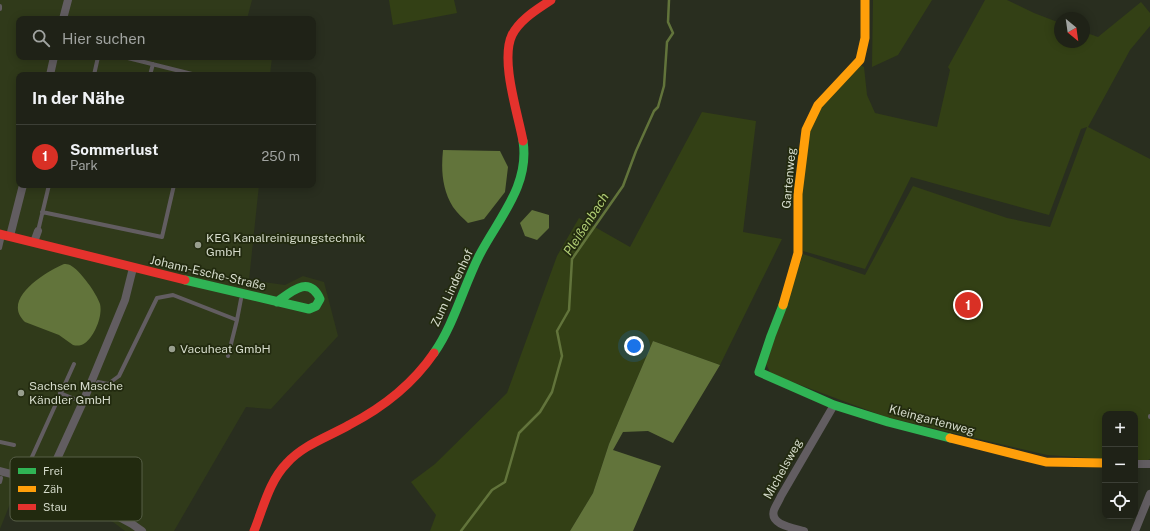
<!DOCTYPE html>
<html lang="de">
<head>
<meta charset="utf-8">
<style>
	:root { --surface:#1f2217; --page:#272a20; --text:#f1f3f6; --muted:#a1a4a1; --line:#3c3f36; --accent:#d93025 }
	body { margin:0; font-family:"Public Sans",sans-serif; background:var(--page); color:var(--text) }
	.controls { position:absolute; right:12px; bottom:12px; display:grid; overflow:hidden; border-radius:8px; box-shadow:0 2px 10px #0003 }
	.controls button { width:36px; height:36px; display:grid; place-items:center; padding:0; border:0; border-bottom:1px solid var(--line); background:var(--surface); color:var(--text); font:20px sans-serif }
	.compass { position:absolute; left:1054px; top:12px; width:36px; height:36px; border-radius:50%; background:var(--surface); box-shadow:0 2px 10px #0003; rotate:151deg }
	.you { position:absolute; left:634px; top:346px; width:14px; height:14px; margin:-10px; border:3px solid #fff; border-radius:50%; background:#1a73e8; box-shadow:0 0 0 6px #1a73e833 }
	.badge { display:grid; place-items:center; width:26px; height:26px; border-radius:50%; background:var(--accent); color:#fff; font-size:13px; font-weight:700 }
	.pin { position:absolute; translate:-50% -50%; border:2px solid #fff; box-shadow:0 1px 4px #0006 }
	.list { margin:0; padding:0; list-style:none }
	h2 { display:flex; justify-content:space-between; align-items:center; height:52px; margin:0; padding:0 16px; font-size:17px }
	h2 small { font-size:13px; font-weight:400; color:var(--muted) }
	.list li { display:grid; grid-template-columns:26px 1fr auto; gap:12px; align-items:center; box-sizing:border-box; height:64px; padding:0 16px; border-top:1px solid var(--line) }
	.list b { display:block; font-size:15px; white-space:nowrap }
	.list p { margin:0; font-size:13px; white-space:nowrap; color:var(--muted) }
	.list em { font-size:13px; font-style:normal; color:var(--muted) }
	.icon { flex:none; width:22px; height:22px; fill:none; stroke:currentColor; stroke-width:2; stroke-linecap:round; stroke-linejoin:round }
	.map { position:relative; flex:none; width:1150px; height:531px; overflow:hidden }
	.search { position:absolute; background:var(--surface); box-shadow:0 2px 10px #0003; left:16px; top:16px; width:300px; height:44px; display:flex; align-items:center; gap:10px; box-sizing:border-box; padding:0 14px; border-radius:8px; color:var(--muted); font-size:15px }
	.panel { position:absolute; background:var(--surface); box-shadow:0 2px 10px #0003; left:16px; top:72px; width:300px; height:116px; border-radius:8px }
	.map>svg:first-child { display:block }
	.built { fill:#303a1a }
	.green { fill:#334015 }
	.water { fill:#62743b }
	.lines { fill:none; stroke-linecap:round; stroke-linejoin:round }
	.stream { stroke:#62743b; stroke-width:2.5 }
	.lane { stroke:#625d61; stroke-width:4 }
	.street { stroke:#625d61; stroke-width:8 }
	.fast { stroke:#30b455; stroke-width:9 }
	.slow { stroke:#ff9f0a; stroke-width:9 }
	.jam { stroke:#e5322d; stroke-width:9 }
	.poi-dot { fill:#989e8e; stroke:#222a0f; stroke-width:1.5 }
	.labels { text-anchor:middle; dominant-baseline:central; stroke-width:3.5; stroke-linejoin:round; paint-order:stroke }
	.street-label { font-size:12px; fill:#d4daca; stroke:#222a0f }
	.poi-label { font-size:12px; fill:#d4daca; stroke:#222a0f; text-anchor:start }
	.water-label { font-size:13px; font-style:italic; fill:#afcb73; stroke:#222a0f }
	.key { fill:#222a0f; stroke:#575f47; stroke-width:1 }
	.key-label { font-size:11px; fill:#d4daca }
</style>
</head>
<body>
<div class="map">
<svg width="1150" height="531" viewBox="0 0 1150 531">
	<rect width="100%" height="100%" fill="#292e1f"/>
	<path class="built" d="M0,0H252L247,19H19V57H272L270,75H19V185H259L249,280L285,285L303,276L324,282L338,336L271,409L246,407L174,531H125L113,522L18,484L0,529Z"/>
	<path class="green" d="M389,0H454L457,13L393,25Z
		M873,0H932L898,55L872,67Z
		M985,0H1007L1034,13L1060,23V42H1084V32L1098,37L1141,2L1150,13V26L1130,50L1088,127L1150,159V459L1144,462L1135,461V414H1105V459L1047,455L886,417L771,374L766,364L803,254L865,275L913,186L1007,218L1050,227L1087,127L1081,129L1049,215L911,177L865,269L803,251L800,194L809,128L821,105L860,65L864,67L867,95L875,113L937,127L950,70L948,67Z
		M702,112L756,121L743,232L782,239L720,365L653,341L609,444L593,493L570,531H430L436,515L411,482L435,464L507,393L557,256L579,218L630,247Z"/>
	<path class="water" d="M443,150L500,151L508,167L505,192L484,219L468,223C463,218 457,213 453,207C442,189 441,170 443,150Z
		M532,210L549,215V228L537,240L525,236L520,223Z
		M64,264C66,264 68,264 70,265C80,270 97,294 100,304C103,316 94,337 85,343C81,346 77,346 73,345L59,335L25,322C0,299 47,271 64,264Z
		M653,341L720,365L673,443L648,431L623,432L613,450L661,466L633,531H570L593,493L609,444Z"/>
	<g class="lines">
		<path class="stream" d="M461,531L492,490L505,482L519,433L540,412L552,392L562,356L557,331L569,310L572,259L623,186L636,151L654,111L658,107L664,86L667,42L673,33L668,22L669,0"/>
		<path class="lane" d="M0,6V9
			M124,57L196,75
			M94,75L98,57
			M150,75L153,64
			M42,212L162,237L174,185
			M38,231L49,185
			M0,248L3,235
			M228,356L237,320
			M98,382L108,384L119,376L157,298L173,295L237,320L241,299
			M60,393L77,400
			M1150,416V417
			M0,442L14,445
			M31,459L74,364
			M0,482L1,478"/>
		<path class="street" d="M63,19L68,0
			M50,75L54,57
			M10,236L23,185
			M34,242L38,231
			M1135,464H1150
			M0,471L46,483L110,512L132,524L142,531
			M46,483L83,402L125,300L133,268
			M804,531C794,528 769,525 774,510C776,505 779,501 781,496L834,405
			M1135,531L1150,494"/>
		<path class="fast" d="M185,280L309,309L316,306L320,299C309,275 292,291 277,302
			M783,305L771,336L759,372L834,405L888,422L950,438
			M434,353C454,324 463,288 479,256C498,219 530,186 523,141"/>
		<path class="slow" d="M783,305L798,253V194L806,130L818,105L860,60L865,38V0
			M950,438L1046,462L1105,463"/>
		<path class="jam" d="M523,141C518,114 500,60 512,35C520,19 538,9 551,0
			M0,234L185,280
			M254,531C263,509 269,481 287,463C303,445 328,437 349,425C382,408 412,385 434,353"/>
	</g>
	<g class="poi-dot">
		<circle cx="198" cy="245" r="4"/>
		<circle cx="172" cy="349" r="4"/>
		<circle cx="21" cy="393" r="4"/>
	</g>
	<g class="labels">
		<g class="street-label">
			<text transform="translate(789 178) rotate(-85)">Gartenweg</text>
			<text transform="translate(208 273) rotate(13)">Johann-Esche-Straße</text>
			<text transform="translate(452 288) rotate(-65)">Zum Lindenhof</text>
			<text transform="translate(932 420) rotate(15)">Kleingartenweg</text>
			<text transform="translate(783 469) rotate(-61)">Michelsweg</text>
		</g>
		<g class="poi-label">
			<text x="206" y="238">KEG Kanalreinigungstechnik<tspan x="206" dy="14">GmbH</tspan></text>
			<text x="180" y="349">Vacuheat GmbH</text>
			<text x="29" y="386">Sachsen Masche<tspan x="29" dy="14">Kändler GmbH</tspan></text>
		</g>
		<g class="water-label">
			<text transform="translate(586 224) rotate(-57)">Pleißenbach</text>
		</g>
	</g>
	<rect x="10" y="457" width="132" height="64" rx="6" class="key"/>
	<rect x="18" y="468" width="18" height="6" fill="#30b455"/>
	<rect x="18" y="486" width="18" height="6" fill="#ff9f0a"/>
	<rect x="18" y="504" width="18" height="6" fill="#e5322d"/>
	<g class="key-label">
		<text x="43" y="475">Frei</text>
		<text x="43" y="493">Zäh</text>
		<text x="43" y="511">Stau</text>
	</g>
</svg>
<div class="controls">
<button>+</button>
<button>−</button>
<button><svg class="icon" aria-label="locate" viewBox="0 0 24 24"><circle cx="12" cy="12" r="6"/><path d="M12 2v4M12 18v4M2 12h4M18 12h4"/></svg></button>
</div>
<svg class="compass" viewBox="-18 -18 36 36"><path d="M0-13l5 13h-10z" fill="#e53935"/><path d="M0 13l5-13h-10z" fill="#a1a4a1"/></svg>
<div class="you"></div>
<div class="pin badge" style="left:968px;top:305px">1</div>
<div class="search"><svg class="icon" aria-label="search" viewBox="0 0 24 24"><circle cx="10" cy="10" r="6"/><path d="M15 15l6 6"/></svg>Hier suchen</div>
<section class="panel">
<h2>In der Nähe<small></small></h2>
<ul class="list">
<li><span class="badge">1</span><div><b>Sommerlust</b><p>Park</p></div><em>250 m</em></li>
</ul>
</section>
</div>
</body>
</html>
